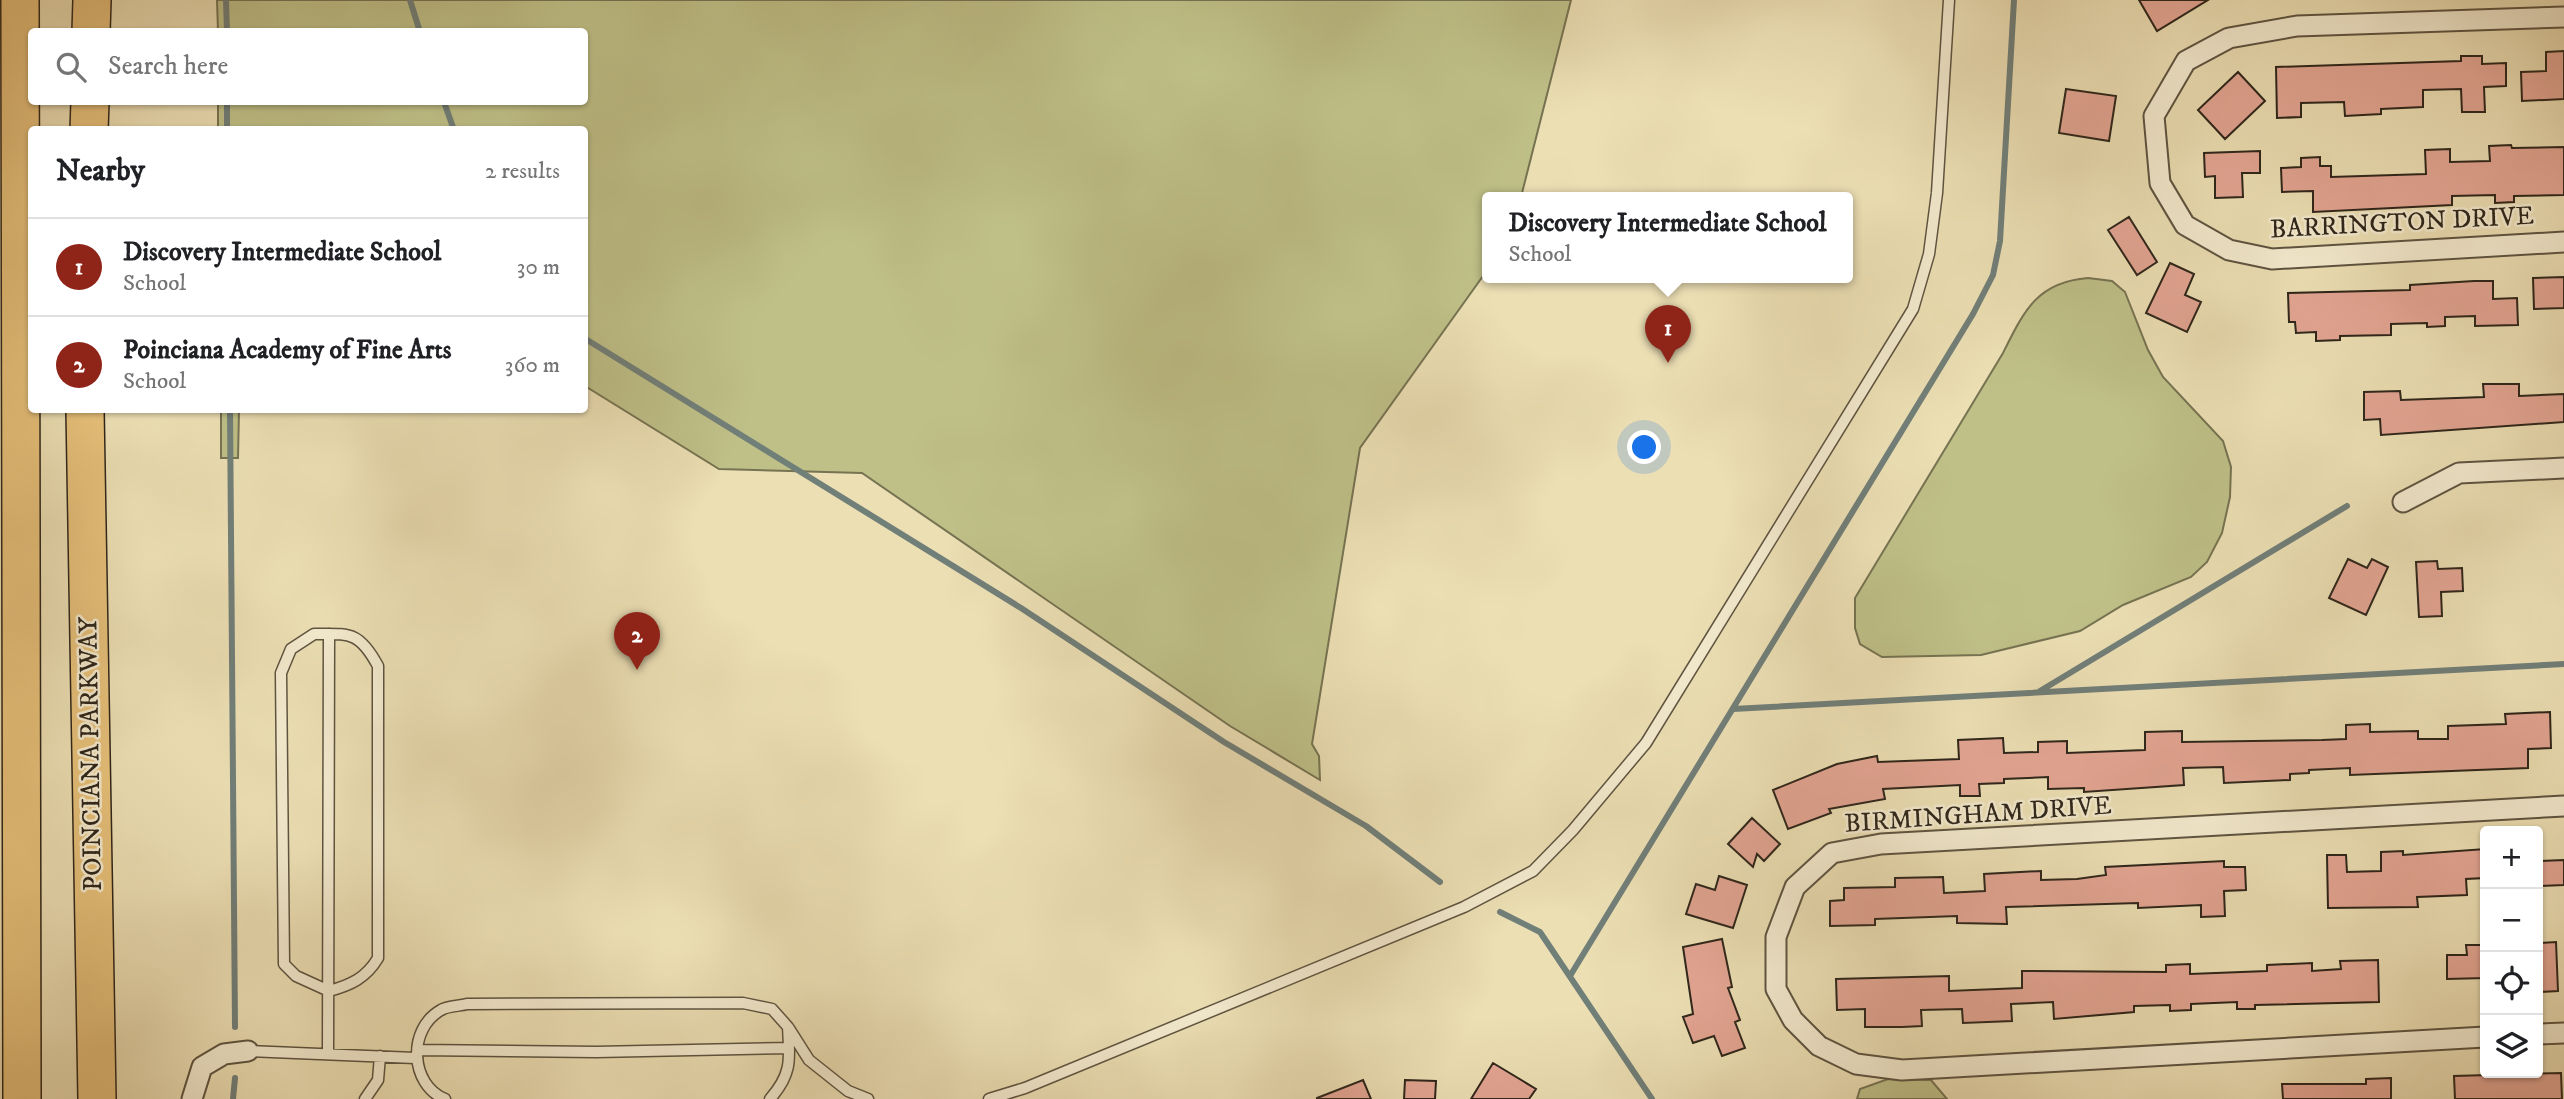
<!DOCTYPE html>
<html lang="en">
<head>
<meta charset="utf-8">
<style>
	:root { --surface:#fff; --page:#f2f2f2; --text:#202124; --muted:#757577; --line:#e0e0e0; --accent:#8f2418 }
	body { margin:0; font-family:"IM FELL DW Pica",serif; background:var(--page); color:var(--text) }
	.controls { position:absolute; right:21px; bottom:21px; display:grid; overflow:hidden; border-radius:7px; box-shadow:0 2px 5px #0004 }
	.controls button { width:63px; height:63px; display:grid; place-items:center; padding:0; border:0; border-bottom:2px solid var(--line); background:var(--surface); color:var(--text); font:35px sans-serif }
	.you { position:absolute; left:1645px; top:448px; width:24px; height:24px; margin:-18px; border:5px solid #fff; border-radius:50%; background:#1a73e8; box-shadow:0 0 0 10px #1a73e833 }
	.badge { display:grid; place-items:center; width:46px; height:46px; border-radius:50%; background:var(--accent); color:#fff; font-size:23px; font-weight:700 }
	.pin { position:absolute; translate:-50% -58px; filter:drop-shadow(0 2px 4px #0008) }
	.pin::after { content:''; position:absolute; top:37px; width:24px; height:21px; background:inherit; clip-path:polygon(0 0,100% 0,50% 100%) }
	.popup { position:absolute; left:1482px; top:192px; width:371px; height:91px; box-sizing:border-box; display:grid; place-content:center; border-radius:7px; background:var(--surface); filter:drop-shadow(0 2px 5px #0005); font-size:23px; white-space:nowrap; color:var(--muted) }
	.popup b { font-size:26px; color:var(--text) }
	.popup::after { content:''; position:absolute; left:50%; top:100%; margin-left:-14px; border:14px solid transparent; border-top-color:var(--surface) }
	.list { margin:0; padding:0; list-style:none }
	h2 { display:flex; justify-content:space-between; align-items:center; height:91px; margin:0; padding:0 28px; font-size:30px }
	h2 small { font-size:23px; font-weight:400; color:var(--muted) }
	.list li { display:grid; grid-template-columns:46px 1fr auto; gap:21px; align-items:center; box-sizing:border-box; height:98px; padding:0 28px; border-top:2px solid var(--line) }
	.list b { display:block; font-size:26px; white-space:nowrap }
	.list p { margin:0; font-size:23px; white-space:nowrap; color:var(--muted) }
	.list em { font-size:23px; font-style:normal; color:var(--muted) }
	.icon { flex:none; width:38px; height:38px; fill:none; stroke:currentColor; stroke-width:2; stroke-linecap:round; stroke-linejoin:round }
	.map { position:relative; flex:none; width:2564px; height:1099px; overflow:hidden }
	.search { position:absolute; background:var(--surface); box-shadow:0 2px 5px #0004; left:28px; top:28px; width:560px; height:77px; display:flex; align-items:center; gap:18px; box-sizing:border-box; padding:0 24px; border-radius:7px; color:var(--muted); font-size:26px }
	.panel { position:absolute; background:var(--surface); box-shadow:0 2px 5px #0004; left:28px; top:126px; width:560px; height:287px; border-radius:7px }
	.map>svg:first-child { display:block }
	.green { fill:#bfc088; stroke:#767352; stroke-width:2 }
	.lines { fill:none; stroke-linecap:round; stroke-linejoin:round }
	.stream { stroke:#717f79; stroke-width:6 }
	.building { fill:#e3a593; stroke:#2e261b; stroke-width:2 }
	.lane-casing { stroke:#5e5441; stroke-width:13 }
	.street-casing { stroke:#5e5441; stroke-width:23 }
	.highway-casing { stroke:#2e261b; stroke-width:40 }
	.lane { stroke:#f3eace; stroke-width:10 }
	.street { stroke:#f3eace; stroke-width:19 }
	.highway { stroke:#e6c07a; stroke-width:37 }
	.labels { text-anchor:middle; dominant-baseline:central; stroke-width:5; stroke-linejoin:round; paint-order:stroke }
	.street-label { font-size:26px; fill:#2e261b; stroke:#f3eace }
</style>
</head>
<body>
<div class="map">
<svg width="2564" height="1099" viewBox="0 0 2564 1099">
	<rect width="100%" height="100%" fill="#ecdfb4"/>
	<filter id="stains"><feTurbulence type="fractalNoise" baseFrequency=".00286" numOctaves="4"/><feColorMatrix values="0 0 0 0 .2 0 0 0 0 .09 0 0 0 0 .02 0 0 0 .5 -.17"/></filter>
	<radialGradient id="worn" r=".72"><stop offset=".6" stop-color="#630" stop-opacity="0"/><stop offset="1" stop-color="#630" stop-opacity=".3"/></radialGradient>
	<path class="green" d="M217,0H1571L1521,197H1488V269L1360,448L1312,744L1319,756L1320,780L1230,726L862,473L719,469L585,386L584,130L218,129V102H584V32L218,31Z
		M2088,278L2112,281L2125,292L2148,350L2163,377L2223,441L2231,467L2230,497L2222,533L2207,562L2191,577L2123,605L2080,631L1981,655L1882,657L1860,644L1855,628V598L2003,353C2024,311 2037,282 2088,278Z
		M221,410H239L238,458H221Z
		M1888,1079L1931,1080L1947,1099H1857L1860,1089Z"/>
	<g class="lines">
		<path class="stream" d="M226,0L227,32
			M410,0L420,32
			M227,102V130
			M444,102L454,130
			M584,338L1021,608L1224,742L1366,826L1440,882
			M230,410L235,1027
			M2040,691L2347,506
			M1733,709L2564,664
			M1500,912L1540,932L1652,1099
			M1570,976L1973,314L1993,275L2000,241L2014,0
			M233,1099L235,1078"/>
	</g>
	<path class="building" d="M2139,0H2208L2157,31Z
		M2564,51V99L2522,101L2521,72L2546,71V52Z
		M2461,56H2482V64L2506,63V86L2484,87L2485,112H2462L2461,89L2423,90V107L2381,109V114L2345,116L2344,102L2301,103V117L2277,118L2276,67L2461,61Z
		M2238,72L2265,101L2225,139L2198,110Z
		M2066,89L2116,96L2109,141L2059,133Z
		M2511,145L2512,148L2564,147V195L2514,196V202L2495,203V195L2452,196V205L2313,212V191L2282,192L2281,168L2301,167V158L2320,157V166H2331V177L2426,174L2425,150L2450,149V162L2490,161L2489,146Z
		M2260,151V173H2242L2243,197L2215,198V176L2205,177L2204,153Z
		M2129,217L2157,262L2137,275L2108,230Z
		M2170,263L2194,274L2185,295L2201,302L2187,332L2146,313Z
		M2564,277V308L2534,309L2533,278Z
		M2474,281H2493V299L2517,298L2518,325L2475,326V316L2445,317V326L2427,327V323L2391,324V335L2340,336V340L2316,341V332L2296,333L2295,322H2289L2288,293L2410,290V285Z
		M2483,384H2519V396L2564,394V422L2381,435L2380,419L2364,420V392L2400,391L2401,400L2484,397Z
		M2348,559L2367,568L2372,559L2388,567L2366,615L2329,598Z
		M2437,561L2438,569L2462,568L2463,591L2441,592L2442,616L2419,617L2416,562Z
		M2550,712L2551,748L2528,749V768L2350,775V768L2309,770V773L2290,774V780L2224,783L2223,767L2183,768L2184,785L2084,792V788L2048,789V777L2004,779V783L1979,784L1980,796H1960V785L1883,789L1885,799L1829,809L1831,813L1788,829L1773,790L1837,764L1877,756L1878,762L1959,759L1958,740L2003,738L2004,753L2038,752V742L2067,741V753L2145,750V732L2182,731V742L2322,740L2346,739V725L2370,724V732L2418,731V739H2448V726L2506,724L2505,714Z
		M1752,818L1780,844L1764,861L1757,854L1753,867L1728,844Z
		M2485,849V878L2466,879L2467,895L2417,897L2418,907L2328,908L2327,855H2346L2347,872L2381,871V852L2403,851V855Z
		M2564,860V885L2538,886V861Z
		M2224,861V867H2245L2246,890L2224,891L2225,916L2201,917V905L2138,908V903L2006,907L2007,924L1957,923V916L1875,919V925L1830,926V901L1844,900V888L1895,887V878L1943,877L1944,893L1985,891L1984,874L2041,871V880L2077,879L2106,875L2105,867Z
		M1719,876L1747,885L1733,928L1686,914L1696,884L1715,890Z
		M1722,939L1732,987L1728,988L1740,1020L1735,1022L1745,1048L1722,1056L1714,1036L1693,1043L1683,1017L1693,1014L1683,947Z
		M2556,942L2558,991L2539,992L2538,943Z
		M2466,945H2485V978L2447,979V955H2467Z
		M2378,960L2379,1002L2255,1005V1009H2237V1002L2191,1004V1010L2170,1011V1005L2134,1006V1012L2054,1019L2053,1002L2011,1004L2012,1021L1963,1023L1962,1009L1921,1010L1922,1026L1902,1027H1865V1009L1837,1010L1836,979L1949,976V991L2022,988V971L2166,972V965L2190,964V974L2267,971V965L2312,963V971L2341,969L2340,961Z
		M1493,1063L1536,1089L1529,1099H1471Z
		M2561,1073L2562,1099H2455L2454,1076Z
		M2391,1078V1099H2283L2282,1084H2366V1079Z
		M1363,1080L1371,1099H1317V1098Z
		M1405,1080L1436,1081L1435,1099H1404Z"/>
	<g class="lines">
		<defs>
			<path id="lane" d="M314,634C350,634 359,631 378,666V958C366,978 351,985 329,991L296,976L284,964L281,673L291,649Z
				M418,1050L596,1052L789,1048
				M248,1051L415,1058
				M328,1054L329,634
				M365,1099L378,1080L380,1056
				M445,1099C410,1085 407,1029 441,1010C447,1006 460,1006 467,1004L743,1003L772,1009L788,1027L809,1060L848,1091L868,1099
				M770,1099C792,1074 790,1060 788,1027
				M989,1099L1025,1088L1464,907L1533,871L1573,830L1646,743L1913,309L1929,254L1937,193L1949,0"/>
			<path id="street" d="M2564,17L2297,26L2229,38L2186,61L2154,116L2160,183L2185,225L2229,250L2272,259L2564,242
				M2403,502L2459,473L2564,468
				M2538,1034L2564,1033
				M2485,1037L1902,1070L1856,1064L1819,1046L1793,1020L1776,989V937L1795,887L1832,853L1881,844L2564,806
				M192,1099L202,1067L224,1054L248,1051"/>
			<path id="highway" d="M20,0L22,1099
				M91,32L92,0
				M89,130L90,102
				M85,410L97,1099"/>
		</defs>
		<use href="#lane" class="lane-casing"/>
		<use href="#street" class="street-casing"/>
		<use href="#highway" class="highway-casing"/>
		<use href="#lane" class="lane"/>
		<use href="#street" class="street"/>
		<use href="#highway" class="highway"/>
	</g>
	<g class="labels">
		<g class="street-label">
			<text transform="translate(2402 223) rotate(-3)">BARRINGTON DRIVE</text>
			<text transform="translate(91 754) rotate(-91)">POINCIANA PARKWAY</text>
			<text transform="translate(1978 815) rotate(-4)">BIRMINGHAM DRIVE</text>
		</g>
	</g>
	<rect width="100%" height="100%" filter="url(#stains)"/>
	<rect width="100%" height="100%" fill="url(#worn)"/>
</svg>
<div class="controls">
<button>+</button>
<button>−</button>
<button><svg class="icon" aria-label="locate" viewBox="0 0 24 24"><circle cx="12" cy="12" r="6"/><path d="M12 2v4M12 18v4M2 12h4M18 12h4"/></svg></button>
<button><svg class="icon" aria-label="layers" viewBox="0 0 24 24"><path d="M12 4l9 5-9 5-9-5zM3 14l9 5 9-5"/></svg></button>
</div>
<div class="you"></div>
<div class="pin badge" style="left:1668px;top:363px">1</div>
<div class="popup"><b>Discovery Intermediate School</b>School</div>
<div class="pin badge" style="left:637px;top:670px">2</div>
<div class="search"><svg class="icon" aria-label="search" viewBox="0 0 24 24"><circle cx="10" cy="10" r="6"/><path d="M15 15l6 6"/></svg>Search here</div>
<section class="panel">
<h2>Nearby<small>2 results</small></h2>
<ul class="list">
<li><span class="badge">1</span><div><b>Discovery Intermediate School</b><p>School</p></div><em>30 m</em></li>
<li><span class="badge">2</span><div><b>Poinciana Academy of Fine Arts</b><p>School</p></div><em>360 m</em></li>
</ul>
</section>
</div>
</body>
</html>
